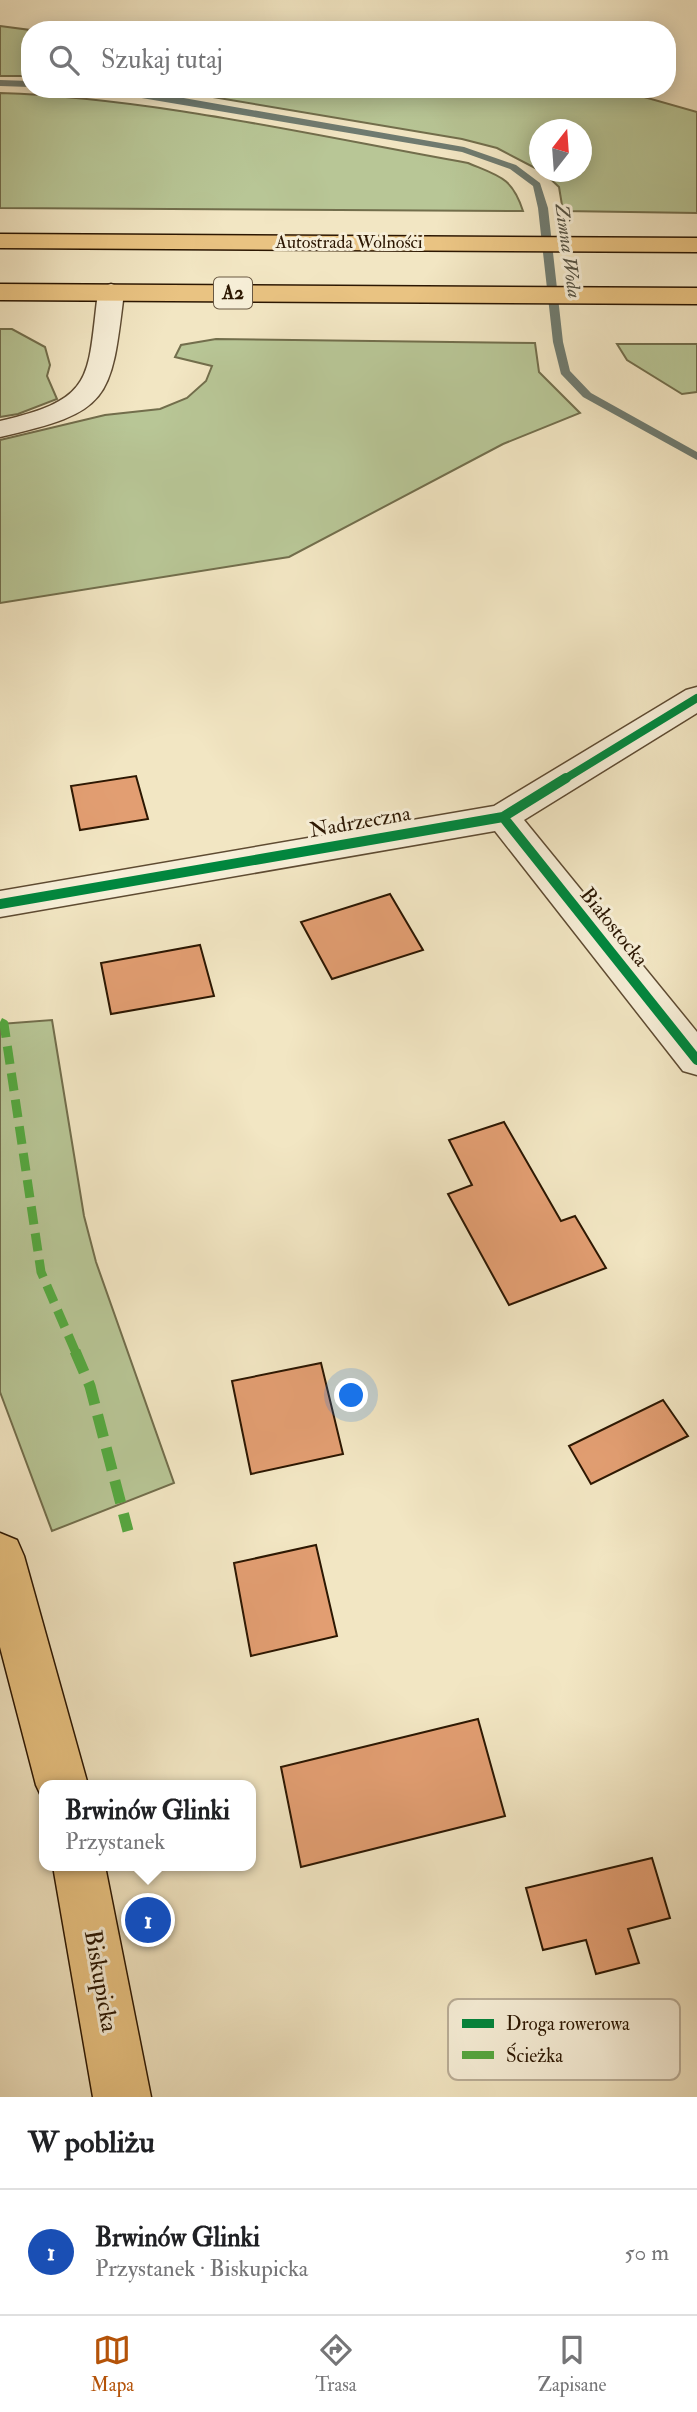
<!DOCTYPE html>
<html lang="pl">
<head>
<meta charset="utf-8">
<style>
	:root { --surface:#fff; --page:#f2f2f2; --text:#202124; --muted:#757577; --line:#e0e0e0; --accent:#b45309 }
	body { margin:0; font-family:"IM FELL Double Pica",serif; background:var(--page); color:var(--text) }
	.compass { position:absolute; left:529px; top:119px; width:63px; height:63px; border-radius:50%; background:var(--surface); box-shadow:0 4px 18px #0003; rotate:17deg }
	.you { position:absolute; left:352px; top:1396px; width:24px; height:24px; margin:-18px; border:5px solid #fff; border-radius:50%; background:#1a73e8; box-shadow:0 0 0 10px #1a73e833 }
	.badge { display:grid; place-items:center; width:46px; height:46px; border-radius:50%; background:var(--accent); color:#fff; font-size:23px; font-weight:700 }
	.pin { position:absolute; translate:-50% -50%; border:4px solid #fff; box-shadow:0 2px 7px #0006 }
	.popup { position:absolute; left:39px; top:1780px; width:217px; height:91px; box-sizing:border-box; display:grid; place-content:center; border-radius:14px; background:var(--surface); filter:drop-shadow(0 2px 5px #0005); font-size:23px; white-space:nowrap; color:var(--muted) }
	.popup b { font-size:26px; color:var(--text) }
	.popup::after { content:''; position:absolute; left:50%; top:100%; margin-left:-14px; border:14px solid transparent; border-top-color:var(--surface) }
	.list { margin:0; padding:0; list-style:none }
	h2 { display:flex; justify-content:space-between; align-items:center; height:91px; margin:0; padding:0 28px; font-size:30px }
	h2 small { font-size:23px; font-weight:400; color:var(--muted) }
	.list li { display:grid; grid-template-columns:46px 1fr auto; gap:21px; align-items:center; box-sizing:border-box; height:126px; padding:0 28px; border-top:2px solid var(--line) }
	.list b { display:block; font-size:26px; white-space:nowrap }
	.list p { margin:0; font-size:23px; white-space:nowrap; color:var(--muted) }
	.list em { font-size:23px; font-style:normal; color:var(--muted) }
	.icon { flex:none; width:38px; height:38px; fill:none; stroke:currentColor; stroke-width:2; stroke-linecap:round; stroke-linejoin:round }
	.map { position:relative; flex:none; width:697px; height:2097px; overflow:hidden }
	.search { position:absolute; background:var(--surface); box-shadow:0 4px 18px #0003; left:21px; right:21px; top:21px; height:77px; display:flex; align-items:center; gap:18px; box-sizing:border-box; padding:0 24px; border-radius:28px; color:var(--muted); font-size:26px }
	.sheet { height:217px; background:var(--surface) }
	nav { display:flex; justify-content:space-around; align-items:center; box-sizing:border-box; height:98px; border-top:2px solid var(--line); background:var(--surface); font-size:19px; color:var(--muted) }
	nav a { display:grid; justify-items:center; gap:4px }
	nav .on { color:var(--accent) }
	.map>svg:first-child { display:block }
	.green { fill:#b8c696; stroke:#726e4c; stroke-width:2 }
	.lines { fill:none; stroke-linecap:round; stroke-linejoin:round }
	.stream { fill:#6f7b70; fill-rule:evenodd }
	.building { fill:#e29e72; stroke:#2c1702; stroke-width:2 }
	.minor-casing { stroke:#5e4b32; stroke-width:3 }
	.major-casing { stroke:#2c1702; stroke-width:3 }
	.highway-casing { stroke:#2c1702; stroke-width:3 }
	.minor { fill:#f7efd8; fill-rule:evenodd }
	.major { fill:#e9c382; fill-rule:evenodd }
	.highway { fill:#e9c382; fill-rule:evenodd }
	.quiet-far1 { stroke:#54a940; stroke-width:9; stroke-dasharray:18 9; stroke-linecap:butt }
	.quiet { stroke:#54a940; stroke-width:11; stroke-dasharray:23 11; stroke-linecap:butt }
	.cycleway-far1-casing { stroke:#f7efd8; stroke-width:11 }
	.cycleway-casing { stroke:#f7efd8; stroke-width:15 }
	.cycleway-far1 { stroke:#00873e; stroke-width:8 }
	.cycleway { stroke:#00873e; stroke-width:10 }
	.labels { text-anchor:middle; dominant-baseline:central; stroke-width:6; stroke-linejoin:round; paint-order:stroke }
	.far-street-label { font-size:18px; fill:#2c1702; stroke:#f7efd8 }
	.far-water-label { font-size:19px; font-style:italic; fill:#535142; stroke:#f7efd8 }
	.shield { fill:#f7efd8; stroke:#695842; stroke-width:2 }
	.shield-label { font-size:19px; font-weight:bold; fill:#2c1702 }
	.street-label { font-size:21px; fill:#2c1702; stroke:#f7efd8 }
	.near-street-label { font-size:24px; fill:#2c1702; stroke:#f7efd8 }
	.key { fill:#f7efd8; stroke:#baae98; stroke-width:2 }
	.key-label { font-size:19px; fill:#2c1702 }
</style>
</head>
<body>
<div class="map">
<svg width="697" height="2097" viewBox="0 0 697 2097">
	<rect width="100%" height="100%" fill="#f2e6c3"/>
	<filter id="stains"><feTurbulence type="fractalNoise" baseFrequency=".00286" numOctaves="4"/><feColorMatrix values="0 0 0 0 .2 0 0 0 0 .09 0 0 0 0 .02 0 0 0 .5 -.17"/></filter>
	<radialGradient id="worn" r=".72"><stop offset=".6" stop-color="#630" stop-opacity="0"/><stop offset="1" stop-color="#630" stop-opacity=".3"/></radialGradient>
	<path class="green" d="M0,26L30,30V76H0Z
		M165,89H616L697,112V213L563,211L559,187L543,172H582V130H540L539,170L497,148L462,139Z
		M0,93C153,98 316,136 468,163C499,176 512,177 523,211L0,208Z
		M0,329H12L45,347L50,365L47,376L57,399L18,414L0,417Z
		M216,339L535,343L539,372L580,413L503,444L289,557L0,603V440L105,415L160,409L187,398L206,381L212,366L175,357L181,345Z
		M617,344H697V392L682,394L627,360Z
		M52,1020L84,1216L96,1262L174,1483L52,1531L0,1392V1024Z"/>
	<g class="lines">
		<path class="stream" d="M0,80L30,81V87L0,86Z
			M88,89H115L178,97L464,147L516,165L540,183L548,208L563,342L570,371L591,393L697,452V460L583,397L561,374L553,342L538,208L533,186L510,169L462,152Z"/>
	</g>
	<path class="building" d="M136,776L148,819L80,830L71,786Z
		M390,894L423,950L332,979L301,922Z
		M200,945L214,996L111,1014L101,963Z
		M504,1122L561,1221L575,1216L606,1268L509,1305L448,1194L472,1185L449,1140Z
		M321,1363L343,1454L251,1474L232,1381Z
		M663,1400L688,1436L591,1484L569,1446Z
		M316,1545L337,1636L251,1656L234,1563Z
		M478,1719L505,1816L301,1867L281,1767Z
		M652,1858L670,1918L628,1929L639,1963L596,1974L586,1940L543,1950L526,1888Z"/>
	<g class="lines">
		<defs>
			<path id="minor" d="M111,284L120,287L124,292C111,401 110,412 0,437V421C95,399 87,380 98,292L102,287Z
				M697,687V713L524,820L697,1032V1075L683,1071L495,831L0,917V891L494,806L686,690Z"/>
			<path id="major" d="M0,1533L17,1540L24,1556L88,1785H45V1804L36,1785L0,1647Z
				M53,1866H105L151,2097H93Z"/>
			<path id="highway" d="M0,234L697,238V252L0,248Z
				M0,284L697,288V304L0,300Z"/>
		</defs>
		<use href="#minor" class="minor-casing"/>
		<use href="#major" class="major-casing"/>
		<use href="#highway" class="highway-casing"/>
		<use href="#minor" class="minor"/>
		<use href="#major" class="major"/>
		<use href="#highway" class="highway"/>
		<path class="quiet-far1" d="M0,1022L4,1024L41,1272L76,1353"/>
		<path class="quiet" d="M75,1351L90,1386L128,1531"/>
		<defs>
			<path id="cycleway-far1" d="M563,780L697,698"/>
			<path id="cycleway" d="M503,817L697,1060
				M0,904L503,817L566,778"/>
		</defs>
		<use href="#cycleway-far1" class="cycleway-far1-casing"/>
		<use href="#cycleway" class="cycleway-casing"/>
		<use href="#cycleway-far1" class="cycleway-far1"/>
		<use href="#cycleway" class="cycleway"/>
	</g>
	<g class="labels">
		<g class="far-street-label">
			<text x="349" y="242">Autostrada Wolności</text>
		</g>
		<g class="far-water-label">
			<text transform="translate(568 251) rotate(82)">Zimna Woda</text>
		</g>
		<rect class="shield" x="214" y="277.5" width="38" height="31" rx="5"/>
		<g class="shield-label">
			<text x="233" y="293">A2</text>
		</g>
		<g class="street-label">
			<text transform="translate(360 822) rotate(-10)">Nadrzeczna</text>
			<text transform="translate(614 927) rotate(51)">Białostocka</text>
		</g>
		<g class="near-street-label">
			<text transform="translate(101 1981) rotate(80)">Biskupicka</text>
		</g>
	</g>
	<rect x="448" y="1999" width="232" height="81" rx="10" class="key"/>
	<rect x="462" y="2019" width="32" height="9" fill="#00873e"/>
	<rect x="462" y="2051" width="32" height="8" fill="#54a940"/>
	<g class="key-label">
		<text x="506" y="2030">Droga rowerowa</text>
		<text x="506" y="2062">Ścieżka</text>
	</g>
	<rect width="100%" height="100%" filter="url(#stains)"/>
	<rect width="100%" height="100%" fill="url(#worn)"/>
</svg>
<svg class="compass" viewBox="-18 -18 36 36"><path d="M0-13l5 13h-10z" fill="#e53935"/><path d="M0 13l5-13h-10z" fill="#757577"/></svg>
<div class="you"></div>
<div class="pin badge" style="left:148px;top:1920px;background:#1a4fb4">1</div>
<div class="popup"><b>Brwinów Glinki</b>Przystanek</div>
<div class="search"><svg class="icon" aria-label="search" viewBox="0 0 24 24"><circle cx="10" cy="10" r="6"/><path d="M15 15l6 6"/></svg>Szukaj tutaj</div>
</div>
<section class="sheet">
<h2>W pobliżu<small></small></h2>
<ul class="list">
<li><span class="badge" style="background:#1a4fb4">1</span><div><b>Brwinów Glinki</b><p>Przystanek · Biskupicka</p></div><em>50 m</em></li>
</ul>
</section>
<nav>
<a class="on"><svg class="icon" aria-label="map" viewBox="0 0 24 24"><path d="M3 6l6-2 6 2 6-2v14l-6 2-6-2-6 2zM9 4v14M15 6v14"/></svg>Mapa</a>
<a><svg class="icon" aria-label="directions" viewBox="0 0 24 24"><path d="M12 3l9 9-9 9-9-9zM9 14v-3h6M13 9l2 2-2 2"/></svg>Trasa</a>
<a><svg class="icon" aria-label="saved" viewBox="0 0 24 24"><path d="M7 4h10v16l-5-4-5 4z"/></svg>Zapisane</a>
</nav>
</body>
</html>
